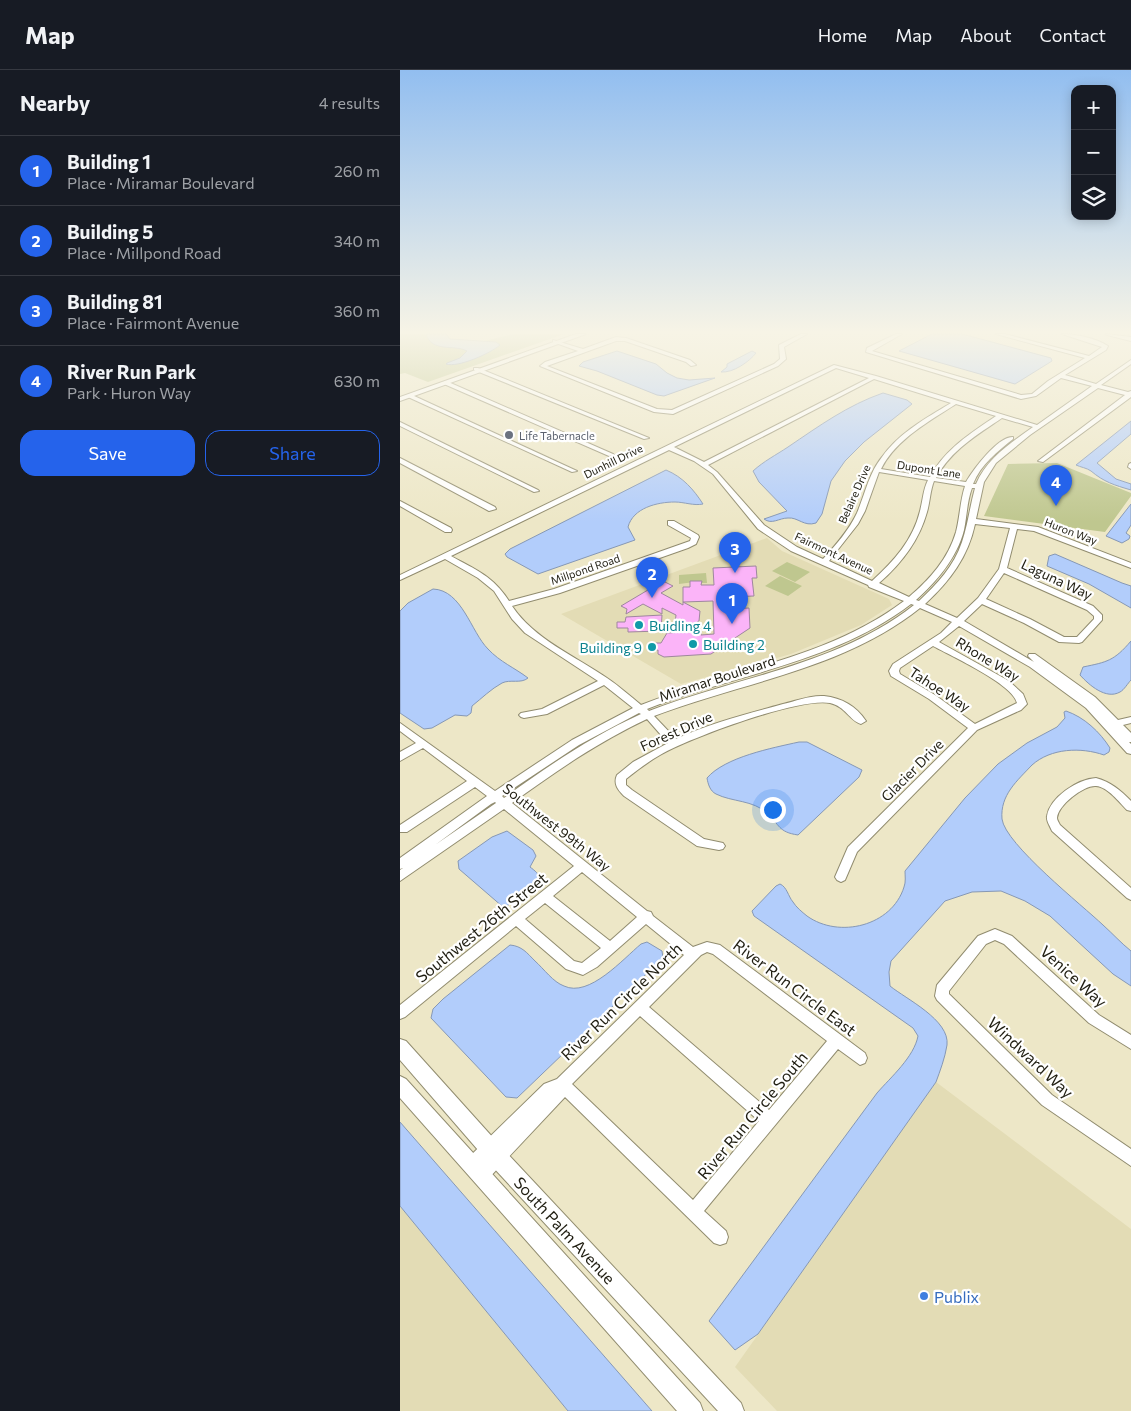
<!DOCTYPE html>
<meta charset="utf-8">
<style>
:root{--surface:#171b24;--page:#20242c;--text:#f1f3f6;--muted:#9ea1a6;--line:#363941;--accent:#2563eb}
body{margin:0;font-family:Commissioner,sans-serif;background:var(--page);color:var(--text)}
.controls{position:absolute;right:15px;top:15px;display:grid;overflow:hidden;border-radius:10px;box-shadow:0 2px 12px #0003}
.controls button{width:45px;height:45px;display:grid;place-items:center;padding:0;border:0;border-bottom:1px solid var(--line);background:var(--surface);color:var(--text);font:25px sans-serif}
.you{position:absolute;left:372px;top:739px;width:18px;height:18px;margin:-12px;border:4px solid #fff;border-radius:50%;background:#1a73e8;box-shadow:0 0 0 8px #1a73e833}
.badge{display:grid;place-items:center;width:32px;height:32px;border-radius:50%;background:var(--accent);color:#fff;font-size:16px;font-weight:700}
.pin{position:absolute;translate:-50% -41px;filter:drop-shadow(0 1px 2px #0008)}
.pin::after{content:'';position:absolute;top:26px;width:18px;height:15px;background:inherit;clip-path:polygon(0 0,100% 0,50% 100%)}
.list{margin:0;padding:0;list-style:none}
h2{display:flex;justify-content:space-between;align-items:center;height:65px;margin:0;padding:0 20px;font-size:21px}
h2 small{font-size:16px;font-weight:400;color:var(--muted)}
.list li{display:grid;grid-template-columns:32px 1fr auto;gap:15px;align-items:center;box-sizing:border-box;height:70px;padding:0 20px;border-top:1px solid var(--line)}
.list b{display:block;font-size:19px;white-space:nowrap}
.list p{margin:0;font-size:16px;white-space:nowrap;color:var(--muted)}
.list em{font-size:16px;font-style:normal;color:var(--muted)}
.actions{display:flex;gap:10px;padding:15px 20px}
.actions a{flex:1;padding:11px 0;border:1px solid var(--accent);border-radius:15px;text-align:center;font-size:18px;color:var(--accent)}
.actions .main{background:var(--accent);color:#fff}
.icon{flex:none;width:28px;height:28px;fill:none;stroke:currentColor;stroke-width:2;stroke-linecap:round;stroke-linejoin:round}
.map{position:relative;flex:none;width:731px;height:1341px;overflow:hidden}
header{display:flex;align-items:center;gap:30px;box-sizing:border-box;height:70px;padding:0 25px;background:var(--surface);border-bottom:1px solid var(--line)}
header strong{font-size:24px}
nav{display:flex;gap:28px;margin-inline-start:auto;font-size:18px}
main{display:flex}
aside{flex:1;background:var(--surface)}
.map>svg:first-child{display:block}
</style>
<header>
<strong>Map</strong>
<nav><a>Home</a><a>Map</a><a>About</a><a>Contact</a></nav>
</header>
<main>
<aside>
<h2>Nearby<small>4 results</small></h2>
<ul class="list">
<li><span class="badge">1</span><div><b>Building 1</b><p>Place · Miramar Boulevard</p></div><em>260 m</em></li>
<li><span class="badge">2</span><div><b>Building 5</b><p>Place · Millpond Road</p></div><em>340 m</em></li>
<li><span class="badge">3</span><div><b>Building 81</b><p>Place · Fairmont Avenue</p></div><em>360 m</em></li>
<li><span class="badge">4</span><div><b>River Run Park</b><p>Park · Huron Way</p></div><em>630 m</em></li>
</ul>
<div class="actions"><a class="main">Save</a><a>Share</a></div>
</aside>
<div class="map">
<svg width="731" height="1341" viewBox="0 0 731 1341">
<rect width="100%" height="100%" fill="#ede7c7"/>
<path fill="#e3dcb5" d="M367,468l15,13 107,48 3,6 -31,20 -70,29 -110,30 -120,-70z
M536,1012l195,147v182h-354l-42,-44z
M0,1136l168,205h-168z"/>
<path fill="#bfc78f" d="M0,264h46l4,5 30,3 33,-8h51l-136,48 -23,-9 -5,1z
M657,393l74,30v3l-26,36 -121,-16 24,-52z
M387,492l23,10 -15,10 -23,-11z
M306,503l1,10h-5v-2l-23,3v-9z
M380,506l22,10 -14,10 -23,-10z"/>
<path fill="#b2cdfb" stroke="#8698b5" d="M26,264h20l4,5 46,3 4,3c-9,8 -42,23 -54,19l1,-1 13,-5 7,-7c-13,-7 -35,2 -41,-17z
M532,264h30l89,24 1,3 -37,23 -116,-33z
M217,281l39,13 11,9 10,5 12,2 26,-2 -51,18 -7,-1 -60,-24 -18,-5 4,-4z
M352,281l4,2c-7,9 -23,20 -35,19l6,-5v-3z
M483,323l24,7 5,4 -48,38 -19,19 -14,20 -9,33 -6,9c-12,4 -18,-6 -28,-5 -9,0 -16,7 -24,1l23,-8 -28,-29 -6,-11c11,-10 23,-16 35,-24 31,-21 60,-42 95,-54z
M731,351v13l-34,29 19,16 15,5v6c-17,-5 -27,-8 -40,-19 -4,-3 -11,-4 -15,-6z
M266,400c17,7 28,20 37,34 -9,2 -19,-2 -28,-2 -18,0 -42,6 -47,25l7,13 -97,34 -31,-17 -2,-3 5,-5z
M731,434v21l-5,8 4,3 -1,3 -7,4 -16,-7z
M655,484l67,29 9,3v22l-42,-24 -42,-18 2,-10z
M33,519c29,1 38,43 55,60 12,13 27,19 40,29 -7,6 -18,1 -26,5 -11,6 -20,15 -30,23l-1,7 -4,3 -12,-1 -23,13 -8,1 -24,-16v-102l8,-8z
M731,571v39c-3,3 -7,10 -11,12 -14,8 -31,-7 -40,-17l3,-8c24,-5 31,-6 48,-26z
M666,641c18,6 34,21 44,37l-1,4 -5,3c-23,-8 -53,-7 -72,10 -15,16 -32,30 -30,54 3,25 81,87 101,106 10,9 18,18 28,26v35l-18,-12 -63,-58 -25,-15 -24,-10 -29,1 -27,9 -54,60 -2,11 1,14c16,13 60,34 57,59 -2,13 -7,26 -11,37l-178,252 -23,16 -26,-29 168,-228c14,-16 37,-36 41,-57l-5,-8 -159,-112 -2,-5 24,-25 4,-2c7,3 8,12 13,18 3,5 9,10 14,14 32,23 85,10 97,-29 2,-5 1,-11 1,-16l60,-73 33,-34 29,-21 30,-16 8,-9 -1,-6z
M399,672h8l55,28 -3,7 -61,58c-20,-3 -18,-10 -31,-22 -14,-13 -35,-11 -51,-19 -6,-3 -8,-10 -9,-16 18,-21 65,-30 92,-36z
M107,761l26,19 3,6 -6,11c4,3 11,8 9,13 -2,9 -28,25 -36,27l-44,-38 -1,-8 34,-24z
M247,872l15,9 1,7 -146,140 -11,-1 -75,-79 2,-9 10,-10 67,-54c12,1 17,8 25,16 9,8 18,21 29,25 25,12 59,-27 77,-42z
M0,1052l252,289h-84l-168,-205z"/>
<path fill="#fbb4f8" stroke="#9e879d" d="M356,496l1,12h-5l2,18 -26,1 1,12 20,-1 1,20 -39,26 -47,3 -6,-3v-4l-9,1v-8h12l6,-10 34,-2v4l13,-1 -1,-33 -30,1 17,9 -1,10 -13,8 -11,-5 1,-9 -14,-7v6l-19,-10 -17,10 1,-5 -6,-3 42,-25 10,5 -12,7 22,12v-18h7v-6h12l-1,4h13l-1,-17z
M262,545l-1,16 -33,1v-4h-11v-6h8l1,-5z"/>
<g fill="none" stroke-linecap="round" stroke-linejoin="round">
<g stroke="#918c6f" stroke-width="2">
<path id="minor" d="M401,264h6l-23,13 2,12 -8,7 -105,48 -19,-2 -114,-46 5,-4 33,-11 -25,-9v-2l30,9 33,-12 10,1 64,22 6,5 -5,1 -5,-4 -61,-21h-9l-69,25 110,43 15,1 102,-46 6,-5 -1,-14z
M496,264h6l-30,17 149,44 11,-1 16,-13 37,-23 -89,-24h9l84,22 13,-9 -40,-13c13,0 34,4 46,12l-2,4 -41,25 31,9 35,-24v4l-30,21 27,7 3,-1v6l-88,65 -5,-1 87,-66 -27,-7 -68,47 -34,28 -12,19 -8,37 62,8 93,36v5l-97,-37 -17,-2 -10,39 86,38 9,9v5l-20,22 -3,1 -20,-1 -35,-19 -42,-19 -18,17 70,41 -6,-6 1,-2h6l60,43 23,23 13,-3v6l-8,2 8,8v9h-2l2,2v10l-4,-1 -41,-45 -56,-41 -71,-41 -20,16 70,39 14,13 4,10 -6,6 -44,20 -120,122 -12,28 -4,2 -4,-2 -2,-3 13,-30 120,-119 -39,-29 -38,-23 -2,-5 4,-7 48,-31 11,-11 -32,-14c-76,61 -177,74 -266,108l22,23c34,-16 71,-25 107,-35 13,-3 27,-9 41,-8 18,2 32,10 42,25l-5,3c-11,-3 -16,-18 -31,-21 -30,-6 -141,35 -170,52 -12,7 -23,15 -34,24v6l6,5 72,49 19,4 2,3 -2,3 -4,1 -22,-4 -73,-50c-6,-6 -11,-12 -7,-21l16,-13 35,-19 -21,-24c-49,23 -92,53 -135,84l135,108 4,1 2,4 40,31 14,-5 13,3 145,108 2,5 -2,5 -5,2 -22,-16 -134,162 22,20 2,6 -2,6 -6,2 -6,-2 -149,-146 -78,83 -5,3 -5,-3 -3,-5 3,-5 -5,2 -5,-3 -3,-5 3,-5 77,-75 13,-5 127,-124 -38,-31 -49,43 -14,8 -17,-6 -50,-43 -111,91 -5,2v-14l174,-139 -70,-57 -104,72v-11l3,-2 -3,1v-11l87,-62 -12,-9 -68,45h-7v-7l67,-44 -44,-33 -23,13v-9l16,-9 -16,-12v-8l95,68 77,-51 61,-32 -29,-23 -57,29 -23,4 -3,-1 -2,-2 2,-2 21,-4 56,-28 -73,-48 -13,-14 -18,-28 -16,-13 -33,-19 -45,21v-5l434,-210 42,11 161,49 55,-39 -31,-8 -25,18 -15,3 -155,-47 1,-4zM436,298l33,10 -165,84 -30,-15zM474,309l77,24c-25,15 -52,30 -69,54 -13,16 -17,37 -25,56 -8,17 -21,32 -34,46l-26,-12 -33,-22 -47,-53 -9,-7zM556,334l40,12c-25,17 -51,33 -66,61l-49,-8c15,-30 49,-48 75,-65zM602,348l31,9c-22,16 -46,31 -57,57h-3c8,-20 24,-32 40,-45v-2c-15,-1 -40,33 -47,45l-30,-4c15,-28 41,-43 66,-60zM269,380l25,11 19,13 45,55 33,22 77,34 1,2 35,14c-77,58 -175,69 -263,104 -11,-9 -22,-19 -34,-27 -32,-22 -73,-39 -95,-72l48,-13 128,-45 8,-4 3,-7 -1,-2 -24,-14h-6v4l23,13 -1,3 -136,48 -45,12c-16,-25 -33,-31 -58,-45zM479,402l49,8c-5,10 -5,20 -8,31 -7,29 -26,50 -48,70l-43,-20 29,-37 7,-13zM534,411l31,5c-5,15 -5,31 -9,46 -8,27 -26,47 -47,65l-30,-14c22,-19 40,-42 48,-71 3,-10 3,-21 7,-31zM572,418h3c-5,18 -7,36 -13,54 -8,24 -25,42 -43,59l-3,-1c21,-19 41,-42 48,-70 3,-14 3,-29 8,-42zM575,454l35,4 -11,41 -21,29 -21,20 -32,-14c25,-23 43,-47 50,-80zM604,503l83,37 7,6v3l-17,18h-13l-34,-18 -44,-20zM511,534l3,1c-76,60 -177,72 -265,106l-2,-2c88,-35 187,-46 264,-105zM533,576c18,10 80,38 84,57l-42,21 -40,-29 -35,-21 -1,-3 1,-3zM239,643l2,1c-49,22 -93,52 -137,84l-2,-2 77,-51zM95,732l1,1 -61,42 56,-41zM182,802l55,45 -27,24 -57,-45zM145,833l56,45 -19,15 -8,-2 -49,-42zM307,882l6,2 114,87 -58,69 -120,-103 52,-52zM240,946l119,105 -66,79 -121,-116z
M74,298h4l171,70 -5,1 -170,-69z
M46,311l167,73 1,1 -5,1 -165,-72v-2z
M8,325h4l165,76 -5,1 -164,-75z
M0,352l138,68 1,1 -5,1 -134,-66z
M0,388l95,49 1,2 -7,2 -89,-48z
M731,393v6l-3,-2 1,-3z
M0,431l51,27 1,2 -1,2h-6l-45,-26z
M696,708c15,4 24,12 35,23v10l-4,-1c-8,-8 -19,-23 -31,-24 -12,-1 -38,19 -39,32 0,2 2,5 3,7l71,63v12l-4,-2 -75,-67c-2,-5 -6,-10 -5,-15 3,-19 31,-37 49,-38z
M595,859l17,7 87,79 32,20v14l-42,-26 -85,-79 -9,-4 -9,4 -37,47v3l103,101 79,54v17l-89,-61 -105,-105 -2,-4 2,-11 41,-49z"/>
</g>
<g stroke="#918c6f" stroke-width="2">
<path id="major" d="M176,264h10l-186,67v-4z
M706,264l25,3v4l-24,-6z
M0,969l6,2 99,110 236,252 3,8h-26l-227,-246 -91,-105z
M0,1006l6,3 294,324 3,8h-26l-277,-313z"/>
</g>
<use href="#minor" fill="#fff" fill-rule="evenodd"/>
<use href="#major" fill="#fff" fill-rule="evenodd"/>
</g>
<linearGradient id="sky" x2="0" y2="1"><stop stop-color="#92bef0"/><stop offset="0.58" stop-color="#f7f4e6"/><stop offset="1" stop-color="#f7f4e6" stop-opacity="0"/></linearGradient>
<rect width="731" height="452" fill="url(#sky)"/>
<circle fill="#6b7280" stroke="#fff" stroke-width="2" cx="109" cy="365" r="5"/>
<g fill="#0f9aa8" stroke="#fff" stroke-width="2">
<circle cx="239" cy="555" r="5"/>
<circle cx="293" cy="574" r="5"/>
<circle cx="252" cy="577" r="5"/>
</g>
<circle fill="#3f7fe0" stroke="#fff" stroke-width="2" cx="524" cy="1226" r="5"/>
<g text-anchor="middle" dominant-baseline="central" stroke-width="4.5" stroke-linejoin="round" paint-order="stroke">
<g font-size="11" fill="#5b616d" stroke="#fff" text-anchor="start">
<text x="119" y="365">Life Tabernacle</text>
</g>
<g font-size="11" fill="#201e12" stroke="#fff">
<text transform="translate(213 391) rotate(-26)">Dunhill Drive</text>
<text transform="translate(529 399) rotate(9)">Dupont Lane</text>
<text transform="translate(454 424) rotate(-66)">Belaire Drive</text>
<text transform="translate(671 461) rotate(21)">Huron Way</text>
<text transform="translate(434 483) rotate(25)">Fairmont Avenue</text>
<text transform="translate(185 499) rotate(-19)">Millpond Road</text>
</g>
<g font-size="14" fill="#201e12" stroke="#fff">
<text transform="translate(657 509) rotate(25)">Laguna Way</text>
<text transform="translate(588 589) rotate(31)">Rhone Way</text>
<text transform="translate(317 608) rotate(-18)">Miramar Boulevard</text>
<text transform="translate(540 619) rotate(33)">Tahoe Way</text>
<text transform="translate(276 661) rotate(-24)">Forest Drive</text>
<text transform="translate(512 700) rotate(-45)">Glacier Drive</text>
<text transform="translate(157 757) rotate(38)">Southwest 99th Way</text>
</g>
<g font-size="14" fill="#0d838f" stroke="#fff" text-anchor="start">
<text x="249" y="555">Buidling 4</text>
<text x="303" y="574">Building 2</text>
<text x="242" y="577" text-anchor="end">Building 9</text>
</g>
<g font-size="16" fill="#201e12" stroke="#fff">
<text transform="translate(81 857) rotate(-39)">Southwest 26th Street</text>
<text transform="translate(674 906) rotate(42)">Venice Way</text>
<text transform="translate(395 917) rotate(37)">River Run Circle East</text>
<text transform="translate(221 931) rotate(-44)">River Run Circle North</text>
<text transform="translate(631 987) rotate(43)">Windward Way</text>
<text transform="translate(352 1045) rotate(-50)">River Run Circle South</text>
<text transform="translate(165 1160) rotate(47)">South Palm Avenue</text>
</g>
<g font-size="16" fill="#366cbe" stroke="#fff" text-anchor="start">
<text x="534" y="1226">Publix</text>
</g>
</g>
</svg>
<div class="controls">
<button>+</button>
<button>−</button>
<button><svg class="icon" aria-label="layers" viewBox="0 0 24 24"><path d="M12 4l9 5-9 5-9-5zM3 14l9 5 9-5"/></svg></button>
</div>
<div class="you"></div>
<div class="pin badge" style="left:332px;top:554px">1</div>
<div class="pin badge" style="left:252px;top:528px">2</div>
<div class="pin badge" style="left:335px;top:503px">3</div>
<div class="pin badge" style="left:656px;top:436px">4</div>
</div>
</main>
